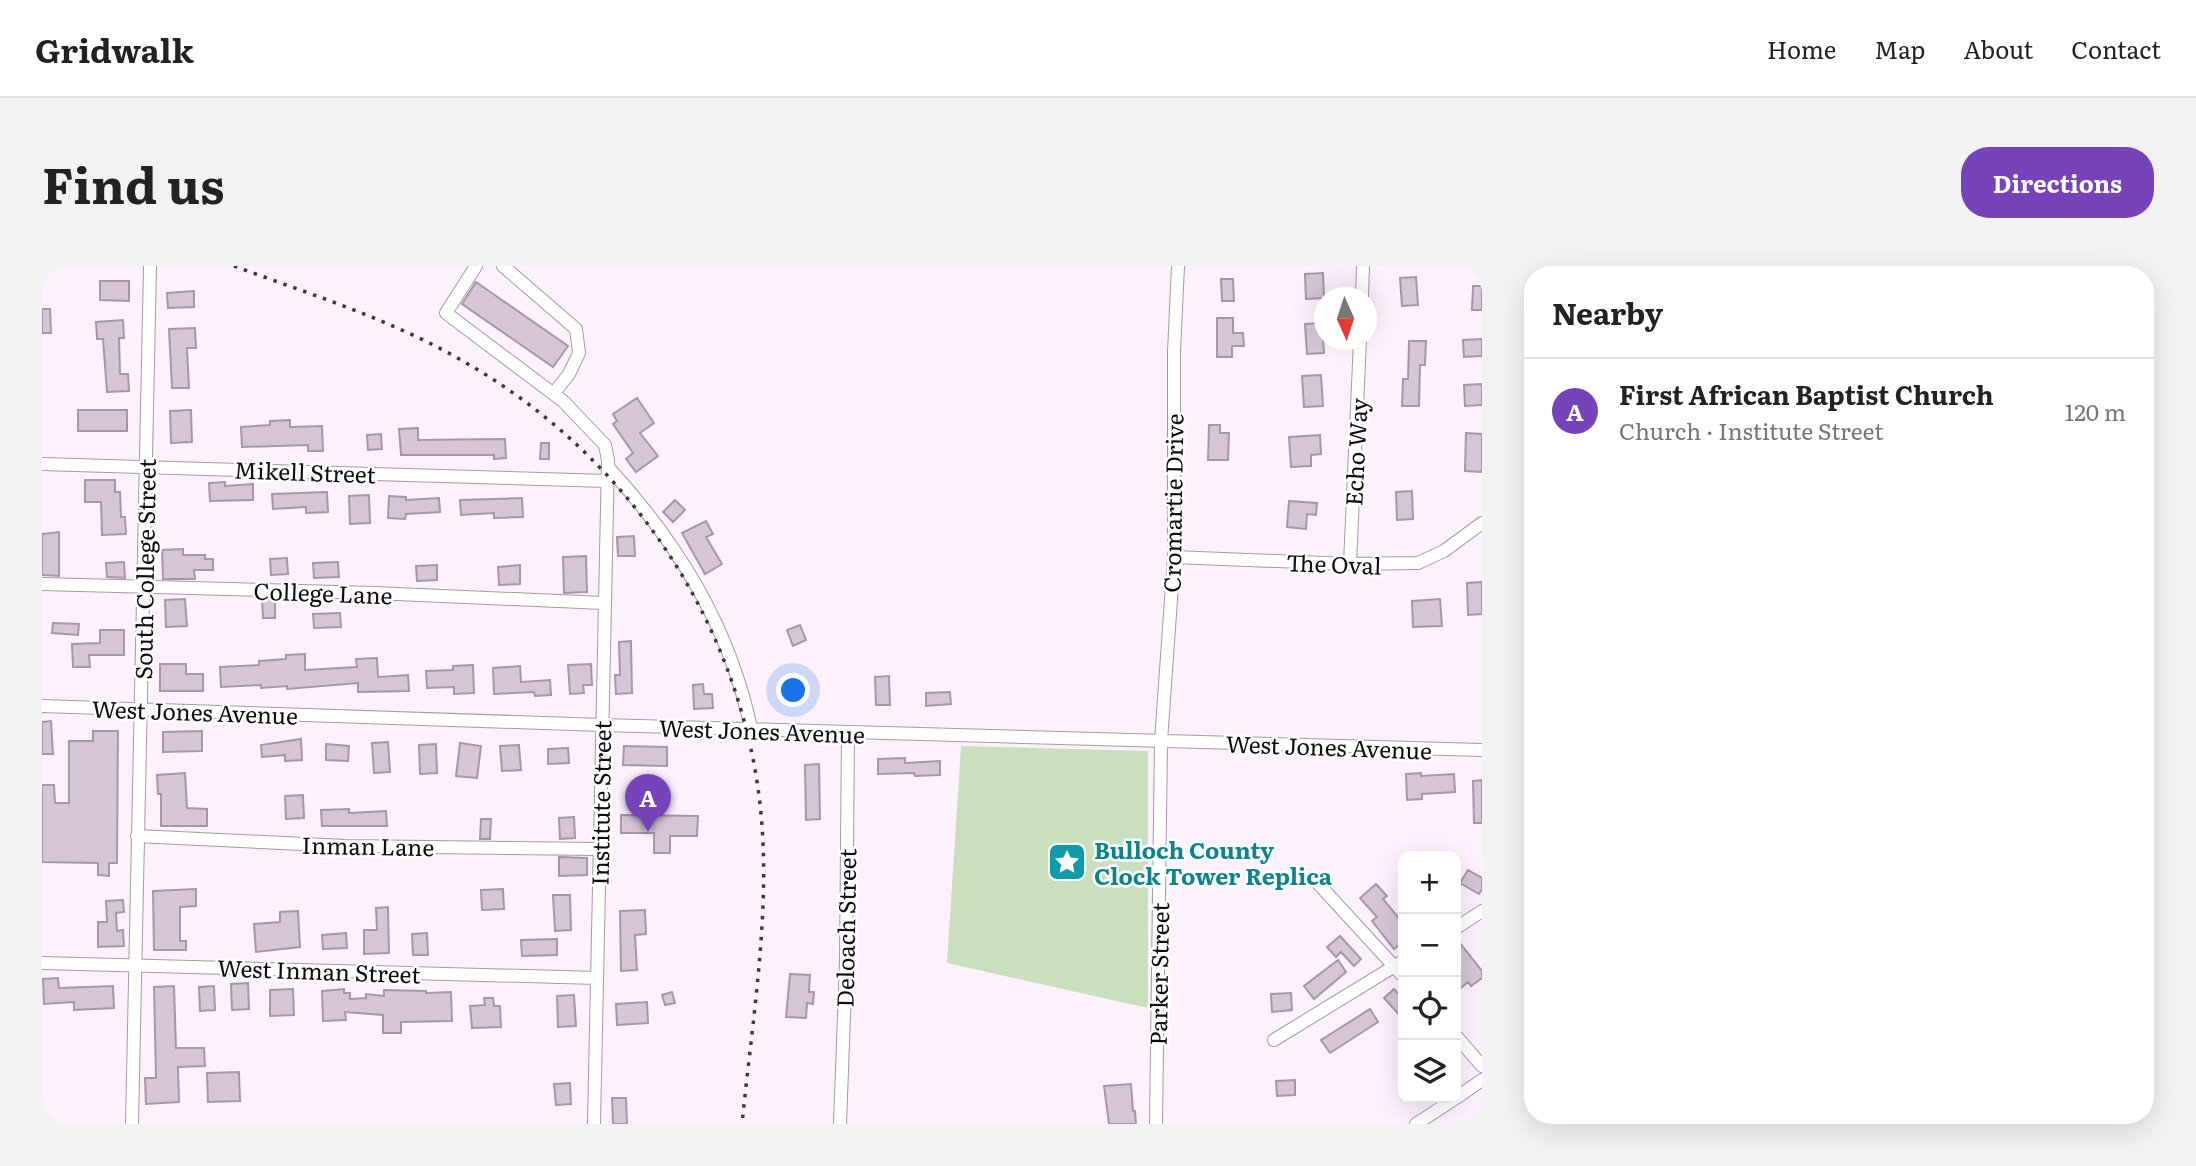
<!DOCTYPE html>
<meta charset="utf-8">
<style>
:root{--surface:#fff;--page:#f2f2f2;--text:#222;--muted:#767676;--line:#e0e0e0;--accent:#7643bb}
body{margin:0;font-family:Literata,serif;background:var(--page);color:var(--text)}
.controls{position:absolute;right:21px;bottom:21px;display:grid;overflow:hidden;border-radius:14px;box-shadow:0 7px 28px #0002}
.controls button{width:63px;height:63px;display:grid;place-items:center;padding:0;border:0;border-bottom:2px solid var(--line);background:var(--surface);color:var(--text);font:35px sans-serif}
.compass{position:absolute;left:1272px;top:21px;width:63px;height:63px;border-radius:50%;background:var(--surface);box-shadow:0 7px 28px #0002;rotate:177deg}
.you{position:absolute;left:752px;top:425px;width:24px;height:24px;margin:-18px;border:5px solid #fff;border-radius:50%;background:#1a73e8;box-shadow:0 0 0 10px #1a73e833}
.badge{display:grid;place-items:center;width:46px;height:46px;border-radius:50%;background:var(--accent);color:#fff;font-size:23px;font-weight:700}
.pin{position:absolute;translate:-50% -58px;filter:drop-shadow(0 2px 4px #0008)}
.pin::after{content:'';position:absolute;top:37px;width:24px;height:21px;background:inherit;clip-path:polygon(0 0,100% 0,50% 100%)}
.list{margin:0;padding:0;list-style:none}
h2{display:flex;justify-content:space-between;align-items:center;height:91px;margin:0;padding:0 28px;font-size:30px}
h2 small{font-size:23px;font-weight:400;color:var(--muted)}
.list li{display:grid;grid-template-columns:46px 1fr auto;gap:21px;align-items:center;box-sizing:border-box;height:105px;padding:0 28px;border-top:2px solid var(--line)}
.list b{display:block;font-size:26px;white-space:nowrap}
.list p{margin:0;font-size:23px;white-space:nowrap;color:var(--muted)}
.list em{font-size:23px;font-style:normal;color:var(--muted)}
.icon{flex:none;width:38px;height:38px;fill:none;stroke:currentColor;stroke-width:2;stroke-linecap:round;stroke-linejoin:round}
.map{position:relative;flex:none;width:1440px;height:858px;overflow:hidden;border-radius:28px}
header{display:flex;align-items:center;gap:42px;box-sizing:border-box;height:98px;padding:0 35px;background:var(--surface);border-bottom:2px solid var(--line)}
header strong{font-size:33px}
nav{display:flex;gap:38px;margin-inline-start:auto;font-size:24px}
.intro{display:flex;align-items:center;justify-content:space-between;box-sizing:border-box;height:168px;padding:0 42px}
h1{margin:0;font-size:49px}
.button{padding:18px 32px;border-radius:28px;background:var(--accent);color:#fff;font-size:24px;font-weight:700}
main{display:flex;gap:42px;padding:0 42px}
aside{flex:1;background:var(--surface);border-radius:28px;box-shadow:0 7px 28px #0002}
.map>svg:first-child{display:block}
</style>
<header>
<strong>Gridwalk</strong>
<nav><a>Home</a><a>Map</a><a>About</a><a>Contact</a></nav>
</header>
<div class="intro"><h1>Find us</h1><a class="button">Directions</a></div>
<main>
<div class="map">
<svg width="1440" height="858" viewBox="0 0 1440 858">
<rect width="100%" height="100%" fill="#fdf1fe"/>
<path fill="#cadfbd" d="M919,480l187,5v257l-201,-45z"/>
<path fill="#d5c5d6" stroke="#a597a6" stroke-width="2" d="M1281,7l1,25 -18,1 -1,-25z
M1374,11l2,28 -16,1 -2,-28z
M1179,13h12l1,22h-12z
M58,15h29v20l-29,-1z
M434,16l92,64 -15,21 -91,-63z
M1431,20h9v24h-10z
M152,25v16l-26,1 -1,-15z
M0,43h8l1,24h-9z
M1175,52h16v15h10l1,13h-12v11h-15z
M81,54l1,18h-5l1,36h8l1,17 -22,1 -4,-53h-6l-1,-17z
M1280,57l2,30 -17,1 -2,-30z
M153,62l1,20h-9l2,40h-17l-3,-59z
M1440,73v17l-18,1 -1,-17z
M1367,75h17l-1,24h-5l-1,41h-17l1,-27h5z
M1279,109l2,31 -19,1 -2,-31z
M1440,118v21l-17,1 -1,-21z
M595,132l17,25 -14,10 18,23 -22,16 -10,-13 7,-6 -20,-29 4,-3 -4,-7z
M36,144h49v21h-49z
M149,144l1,32 -21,1 -1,-32z
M248,154v7l32,-1 1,25h-15v-6l-66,2 -1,-20 29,-2v-4z
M1167,159h11v8h9l-1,27h-20z
M376,162v12l87,-1 1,19 -12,1v-4h-93l-2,-26z
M1424,167l16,1v38l-17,-1z
M339,168l1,15 -14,1 -1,-15z
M1278,169l1,19 -10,1v11l-20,1 -2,-30z
M499,177h8v16h-9z
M43,214h30v12h5l1,25h4l1,17 -24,1 -1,-33h-16z
M183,216v4l28,-2v16l-43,1 -1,-18z
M1370,225l1,28 -16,1 -1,-28z
M285,226l1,20 -22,1v-6l-33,2 -1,-15z
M327,229l1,28 -20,1 -1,-28z
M347,230l17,1v3l33,-2 1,14 -34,2 -1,5 -17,-1z
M480,232l1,19 -29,1v-5l-33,2 -1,-15z
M633,234l10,10 -12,12 -10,-10z
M1247,235l28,2 -1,12 -9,-1 -1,15 -19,-2z
M664,255l7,13 -7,3 16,27 -17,10 -23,-41z
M17,266v44l-17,-1v-41z
M592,270l1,20h-17l-1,-19z
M141,283v6h22v4h8v11h-19l1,9h-32l-1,-29z
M544,290l1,36 -23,1 -1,-36z
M245,292l1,16 -17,1 -1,-16z
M82,296l1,16 -18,-1 -1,-14z
M296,296l1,15 -25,1 -1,-15z
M395,299v15l-20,1 -1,-15z
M478,299v19l-21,1 -1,-18z
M1440,316v32l-14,1 -1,-32z
M143,333l2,27 -21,1 -1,-27z
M220,333h13v19h-12z
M1398,333l2,27 -29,1 -1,-26z
M298,347l1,14 -27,1 -1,-14z
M11,357l26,1 -1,11 -26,-2z
M758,359l6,15 -13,6 -6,-16z
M58,364h24v25h-35l1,12h-17l-1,-23 28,-1z
M589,375l1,52 -16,1 -1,-19h5l-1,-33z
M263,388v16l52,-3 -1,-8 21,-1 1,19 30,-2 1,16 -51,1v-9l-71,6v-3l-26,2v-3l-40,2 -1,-20 39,-2v-4l27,-2v-4z
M118,398h26v10h17v17h-43z
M549,398l1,21h-9l1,8 -14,1 -2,-29z
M431,399l1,28 -20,1v-7l-27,1 -1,-17 27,-1v-4z
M478,400l1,16 29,-2 1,15 -16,1 -1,-4 -40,2 -1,-26z
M847,410l1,29h-14l-1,-28z
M661,418l1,10h8l1,14 -19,1 -1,-24z
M908,426l1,12 -25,2v-13z
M9,455l2,33h-11v-32z
M51,465h25l-1,132h-8v13l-11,-1v-12l-56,-1v-77h12l1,18h14v-62h24z
M160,465v20l-39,1v-20z
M259,473l1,21 -17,1v-6l-23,2 -1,-12z
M346,476l2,30 -16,1 -2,-30z
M418,477l21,3 -4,32 -21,-2z
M284,478l23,2 -1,15 -22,-1z
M394,478l1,29 -17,1 -1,-29z
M477,479l2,25 -19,1 -2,-25z
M582,480l43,1v19l-44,-1z
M526,482l1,15 -21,1v-15z
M863,492v5l35,-2v14l-25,1 -1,-3 -36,1v-15z
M777,498l1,55 -14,1 -1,-55z
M143,507l2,35 20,1v17h-46v-32h-3l-1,-19z
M1379,507v3l33,-2 1,18 -33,2v5l-15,1 -1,-26z
M1440,514v43h-8l-1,-42z
M261,529l1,23 -18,1 -1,-23z
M307,543v4l37,-2 1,15h-65l-1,-16z
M579,549l77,1 -1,20h-27v17h-16v-20h-33z
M532,551l1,21 -15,1 -1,-21z
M439,553h10l-1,20h-10z
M517,591l28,1v17l-28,1z
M1426,604l14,8v11l-3,5 -19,-11z
M1334,618l11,12 -4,3 20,24v19l-9,7 -22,-28 5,-4 -17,-19z
M154,623v17l-16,1v34h6v9h-32l-1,-59z
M461,623l1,20 -22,1 -1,-20z
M511,629h17l1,35 -16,1z
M81,634l1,12 -8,1 1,18 6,-1 1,16 -26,1v-25h9l-1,-21z
M346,641l1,46 -25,1v-24h13l-1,-22z
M603,644l1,24 -11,1 2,35 -16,1 -1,-60z
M256,645l2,36 -44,5 -2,-28 26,-2v-10z
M304,667l1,15 -24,1 -1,-14z
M385,667l1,22h-15l-1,-21z
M1298,670l21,23 -7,7 -13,-14 -5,5 -9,-10z
M1414,672l26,33v7l-11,8 -3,-4 -12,10z
M515,673v16l-35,1 -1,-16z
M1296,694l8,12 -32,27 -10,-13z
M748,708l20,1 -1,17h5l-1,12 -6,-1 -1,15 -20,-1z
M16,712l1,10 54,-2 1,22 -40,2v-8l-30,2 -1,-25z
M206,717l1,26 -17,1 -1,-26z
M132,720l2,62h28l1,18 -27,1 1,35 -33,2 -1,-26h11l-2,-91z
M172,720l1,24 -15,1 -1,-24z
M251,723l1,26 -24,1v-26z
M302,723v4h6v6l16,-1v-4l18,2v-6l42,1v2l25,-1 1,29 -51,1v11h-18v-18l-38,-3 1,8 -23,1 -1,-30z
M1352,723l9,10v20l-19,-21z
M630,726l3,11 -10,2 -3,-10z
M1249,727l1,17 -20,2 -1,-18z
M532,729l2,31 -18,1 -1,-31z
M442,732h9l1,8h6l1,21 -29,1 -2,-22 15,-1z
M605,736l1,21 -31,2 -1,-21z
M1328,743l8,13 -48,31 -9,-13z
M197,806l1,29 -32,1 -1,-29z
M1253,814v15l-18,1 -1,-15z
M528,817l1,21 -15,1 -2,-21z
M1089,818l2,27h2l1,13h-27l-5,-38z
M570,832h14l1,26h-14z"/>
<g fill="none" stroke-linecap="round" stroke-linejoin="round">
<g stroke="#a698a7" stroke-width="14">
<path id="minor" d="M434,0l-30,47 117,88 42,44 3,15 -14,664
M461,0l73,63 3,24 -10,21 -15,19
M1320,32l1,-32
M0,198l565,17
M566,201c70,76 121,159 143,261
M1132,291l176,7 68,-1 26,-12 38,-28
M1308,298l10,-224
M0,318l332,9 229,10
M0,440l560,19 880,25
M95,570l208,10 254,3
M1271,612l90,98
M1414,662l26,-17
M0,697l555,15
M1414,770l26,30
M1232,774l129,-79
M1414,832l26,-18
M90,858l18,-858
M798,858l6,-162 2,-229
M1114,858l5,-383 13,-184v-205l4,-86
M1374,858l40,-26"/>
</g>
<use href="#minor" stroke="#fff" stroke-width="12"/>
<path stroke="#3c363d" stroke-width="3.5" stroke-dasharray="3.5 7" stroke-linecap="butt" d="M192,0c81,30 165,56 239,101 168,99 282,280 290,476 4,91 -12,190 -21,281"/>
</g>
<defs>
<g id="sight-square" transform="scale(2.0125)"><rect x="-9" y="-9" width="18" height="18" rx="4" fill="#0f9aa8" stroke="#fff"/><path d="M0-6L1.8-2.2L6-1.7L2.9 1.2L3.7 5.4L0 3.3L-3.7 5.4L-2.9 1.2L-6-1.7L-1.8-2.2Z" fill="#fff"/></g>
</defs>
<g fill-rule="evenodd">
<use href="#sight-square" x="1025" y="596"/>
</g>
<g text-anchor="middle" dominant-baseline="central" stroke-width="5" stroke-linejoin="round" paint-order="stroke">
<g font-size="23" fill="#110c12" stroke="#fff">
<text transform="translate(1313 186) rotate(-87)">Echo Way</text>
<text transform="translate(263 205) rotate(2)">Mikell Street</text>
<text transform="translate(1130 237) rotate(-89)">Cromartie Drive</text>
<text transform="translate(1292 297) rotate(2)">The Oval</text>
<text transform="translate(102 303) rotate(-89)">South College Street</text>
<text transform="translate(281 326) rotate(2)">College Lane</text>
<text transform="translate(153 445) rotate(2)">West Jones Avenue</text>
<text transform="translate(720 464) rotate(2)">West Jones Avenue</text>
<text transform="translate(1287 480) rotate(2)">West Jones Avenue</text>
<text transform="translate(558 537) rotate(-89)">Institute Street</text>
<text transform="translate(326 579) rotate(1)">Inman Lane</text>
<text transform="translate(803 662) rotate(-89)">Deloach Street</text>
<text transform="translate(277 704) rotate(2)">West Inman Street</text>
<text transform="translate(1116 708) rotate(-89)">Parker Street</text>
</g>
<g font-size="23" font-weight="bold" fill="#0d838f" stroke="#fff" text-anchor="start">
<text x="1052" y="583">Bulloch County<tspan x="1052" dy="26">Clock Tower Replica</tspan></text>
</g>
</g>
</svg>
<div class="controls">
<button>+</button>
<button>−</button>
<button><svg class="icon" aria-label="locate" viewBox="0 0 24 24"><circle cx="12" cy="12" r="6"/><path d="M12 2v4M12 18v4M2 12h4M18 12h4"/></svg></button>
<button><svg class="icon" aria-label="layers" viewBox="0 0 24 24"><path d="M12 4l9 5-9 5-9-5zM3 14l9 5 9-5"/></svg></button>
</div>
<svg class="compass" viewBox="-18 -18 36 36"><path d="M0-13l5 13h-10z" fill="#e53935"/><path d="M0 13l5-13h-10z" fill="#767676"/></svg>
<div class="you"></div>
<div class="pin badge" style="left:606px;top:566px">A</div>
</div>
<aside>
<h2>Nearby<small></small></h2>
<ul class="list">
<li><span class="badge">A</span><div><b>First African Baptist Church</b><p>Church · Institute Street</p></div><em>120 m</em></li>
</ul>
</aside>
</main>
